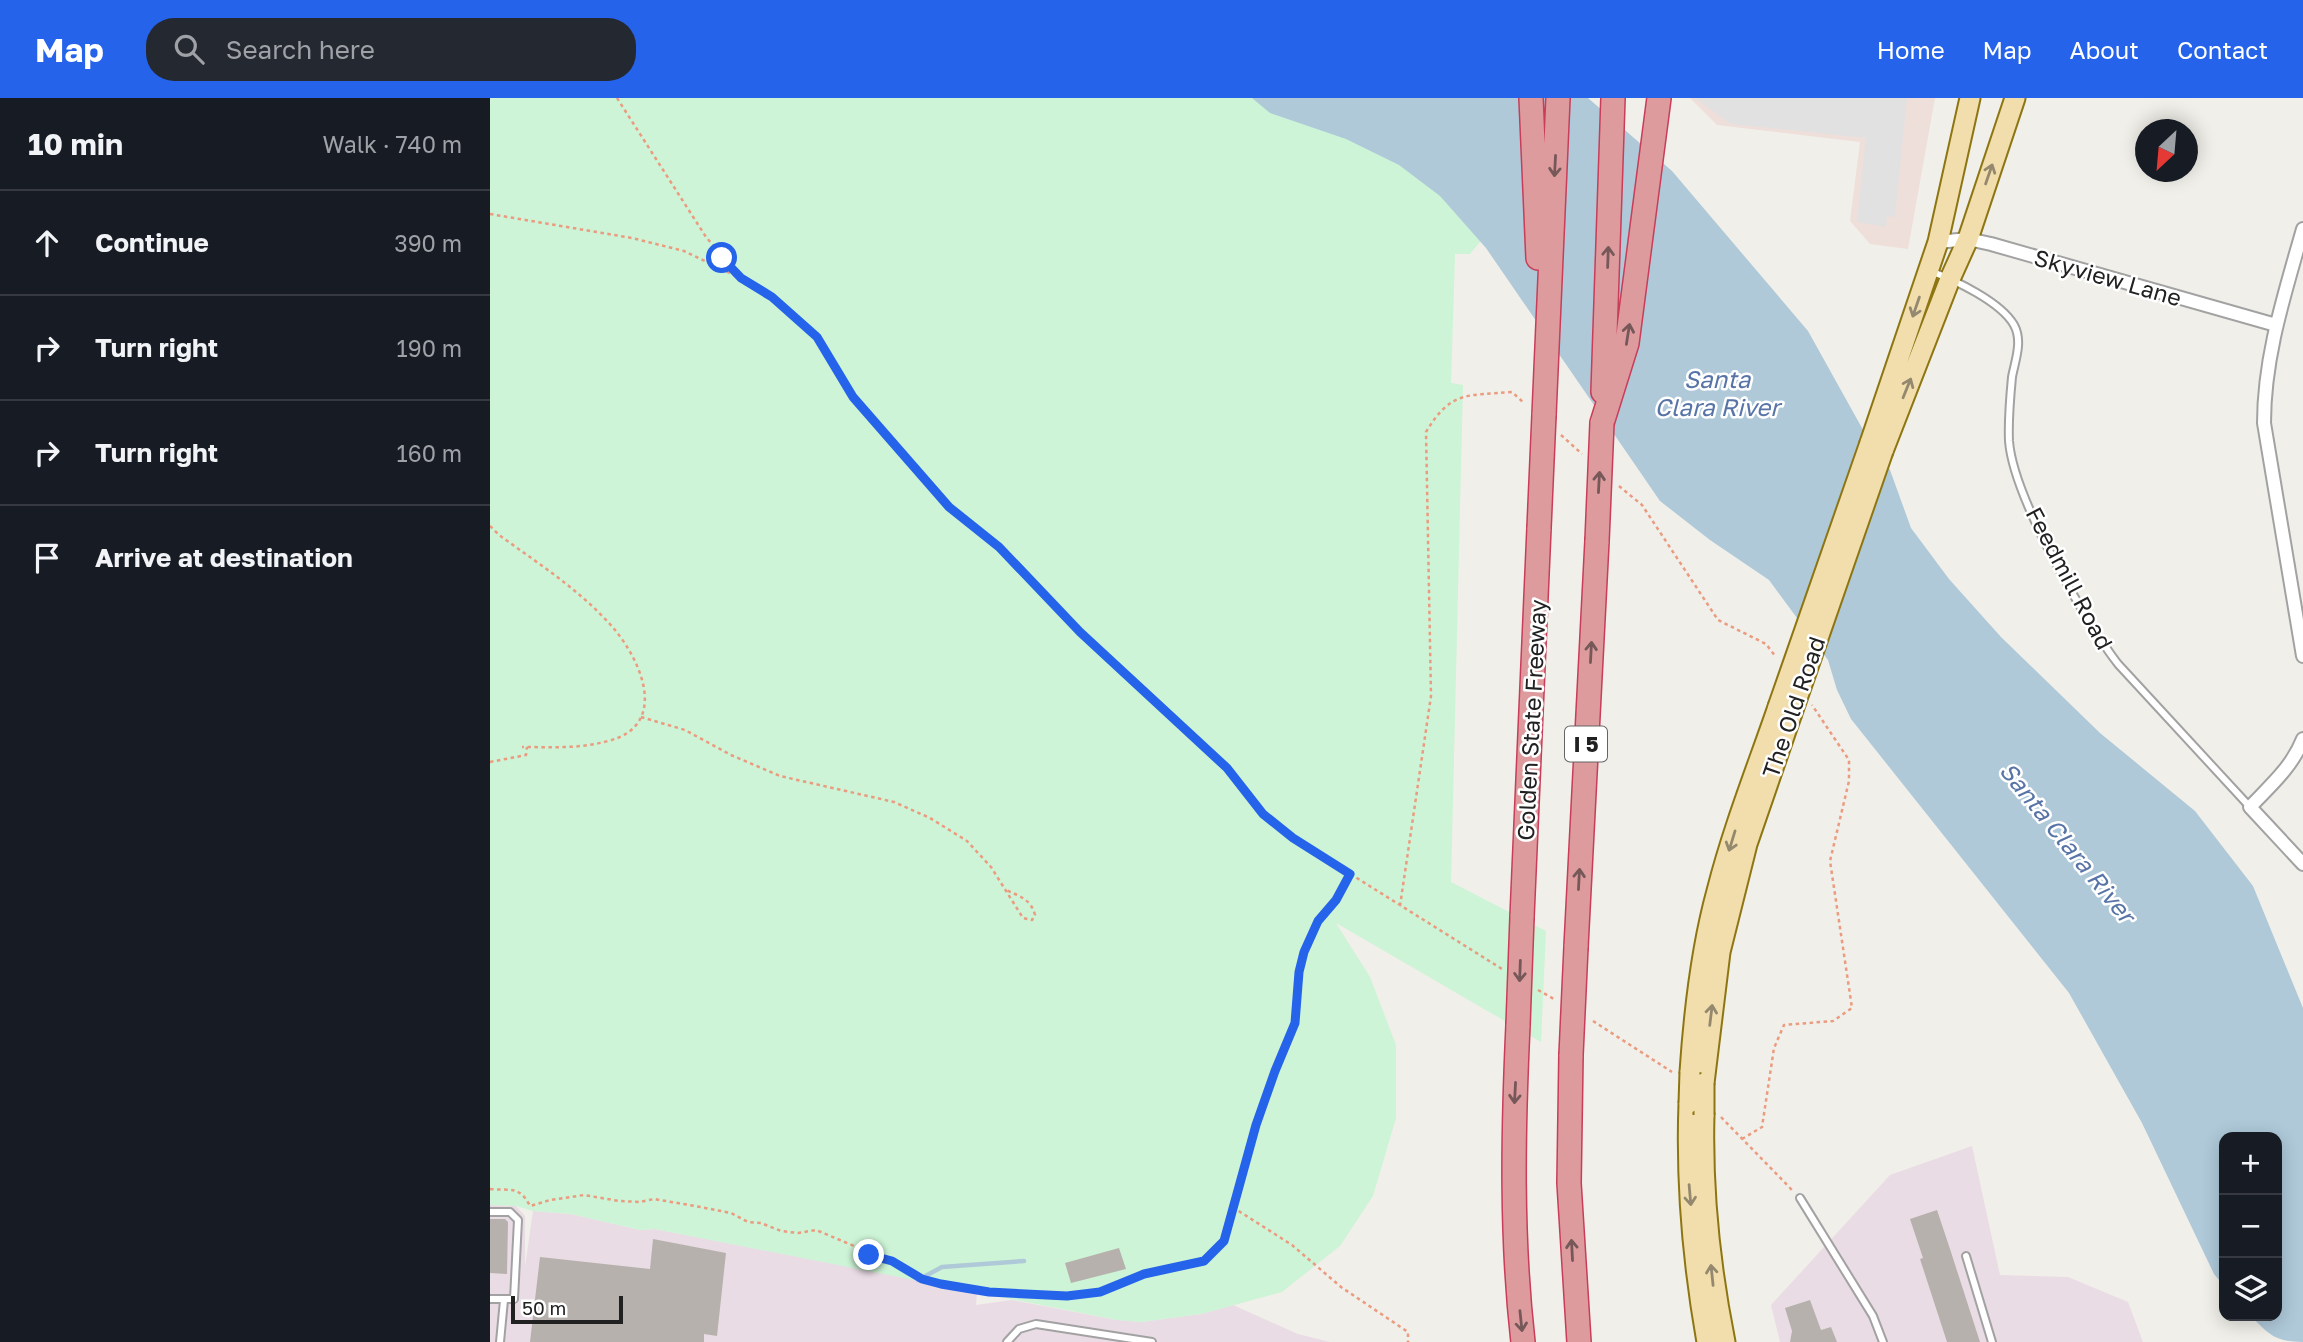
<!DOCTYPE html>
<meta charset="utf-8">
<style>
:root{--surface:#171b24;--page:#242831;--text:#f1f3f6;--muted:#9ea1a6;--line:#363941;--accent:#2563eb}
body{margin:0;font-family:"Golos Text",sans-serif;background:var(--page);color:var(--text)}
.controls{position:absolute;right:21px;bottom:21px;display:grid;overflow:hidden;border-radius:14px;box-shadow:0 4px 18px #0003}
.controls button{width:63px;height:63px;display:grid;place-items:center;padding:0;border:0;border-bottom:2px solid var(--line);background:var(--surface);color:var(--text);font:35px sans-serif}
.compass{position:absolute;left:1645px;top:21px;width:63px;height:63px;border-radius:50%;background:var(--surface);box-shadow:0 4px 18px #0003;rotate:206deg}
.scale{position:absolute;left:21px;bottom:18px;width:112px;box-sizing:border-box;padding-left:7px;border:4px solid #212121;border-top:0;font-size:19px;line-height:24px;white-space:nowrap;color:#212121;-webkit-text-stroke:5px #fff;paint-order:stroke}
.stop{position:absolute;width:21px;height:21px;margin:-16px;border:5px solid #2563eb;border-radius:50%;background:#fff}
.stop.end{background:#2563eb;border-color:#fff;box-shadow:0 2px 7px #0008}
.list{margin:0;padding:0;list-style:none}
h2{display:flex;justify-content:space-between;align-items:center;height:91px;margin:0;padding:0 28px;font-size:30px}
h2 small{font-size:23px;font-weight:400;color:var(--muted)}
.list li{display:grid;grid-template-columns:46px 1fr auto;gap:21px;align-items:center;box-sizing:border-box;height:105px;padding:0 28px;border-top:2px solid var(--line)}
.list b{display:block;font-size:26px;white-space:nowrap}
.list em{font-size:23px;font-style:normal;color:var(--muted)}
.icon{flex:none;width:38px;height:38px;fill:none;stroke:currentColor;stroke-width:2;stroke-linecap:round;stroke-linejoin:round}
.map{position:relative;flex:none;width:1813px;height:1244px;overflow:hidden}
header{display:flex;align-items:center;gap:42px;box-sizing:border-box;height:98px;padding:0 35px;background:var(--accent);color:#fff}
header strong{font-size:33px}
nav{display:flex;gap:38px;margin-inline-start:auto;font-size:24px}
.search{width:490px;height:63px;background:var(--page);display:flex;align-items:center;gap:18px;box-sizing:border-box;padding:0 24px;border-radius:28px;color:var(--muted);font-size:26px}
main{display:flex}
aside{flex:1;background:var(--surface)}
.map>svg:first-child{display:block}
</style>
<header>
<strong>Map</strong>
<div class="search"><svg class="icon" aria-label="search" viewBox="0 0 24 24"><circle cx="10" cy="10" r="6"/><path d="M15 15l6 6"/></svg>Search here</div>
<nav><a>Home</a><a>Map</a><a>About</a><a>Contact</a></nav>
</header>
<main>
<aside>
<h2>10 min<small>Walk · 740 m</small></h2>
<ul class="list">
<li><svg class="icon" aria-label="ahead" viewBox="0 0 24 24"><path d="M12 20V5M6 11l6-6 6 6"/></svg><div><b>Continue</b></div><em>390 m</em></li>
<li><svg class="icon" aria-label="right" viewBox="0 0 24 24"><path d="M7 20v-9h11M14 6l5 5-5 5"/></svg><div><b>Turn right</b></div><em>190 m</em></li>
<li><svg class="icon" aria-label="right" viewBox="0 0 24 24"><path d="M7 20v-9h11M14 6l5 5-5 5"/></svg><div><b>Turn right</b></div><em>160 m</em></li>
<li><svg class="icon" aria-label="arrive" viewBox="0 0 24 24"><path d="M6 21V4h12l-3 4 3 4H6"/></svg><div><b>Arrive at destination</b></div></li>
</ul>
</aside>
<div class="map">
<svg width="1813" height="1244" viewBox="0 0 1813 1244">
<rect width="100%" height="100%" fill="#f1efe9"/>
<path fill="#efdfdb" d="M1200,0h245l-27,151 -38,-5 -20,-23 10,-79 -143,-17z"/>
<path fill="#e9dce5" d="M1482,1048l28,129 68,2 60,25 15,40h-363l-9,-37 119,-130z
M0,1107l26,1 9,10v51l8,-56 38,3 69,16 15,-1 263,51 59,13 -1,12 36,-5 105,20 24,2 60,-8 32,-9 65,29 32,8h-840z"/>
<path fill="#cdf4d6" d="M0,0h1006l-3,128 -23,28h-15l-4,129 12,2 -12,497 95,49 -5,111 -205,-119 34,54 26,68v73l-23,78 -33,50 -58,46 -81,22 -60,8 -24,-2 -462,-91 -15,1 -69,-16 -38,-3 -17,-5 -26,-1z"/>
<path fill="#e1e1e1" d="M1205,0h212l-12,119 -8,-1 -1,11 -29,-5 9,-84 -135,-14z"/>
<path fill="#afc9d9" d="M762,0h336l84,73 136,160 54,97 28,42 21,58 38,51 52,58 99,96 95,78 58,75 50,122v334c-27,0 -34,-7 -52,-26h26v-179h-53v149l-10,-12 -72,-151 -73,-130 -218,-274 -14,-29 -9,-30 -59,-80 -59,-40 -50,-39 -174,-253 -46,-52 -41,-31 -53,-26 -76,-26z"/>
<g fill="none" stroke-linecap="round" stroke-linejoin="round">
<path stroke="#afc9d9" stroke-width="4.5" d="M428,1182l24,-13 82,-6"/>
</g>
<path fill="#b6b1ac" d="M1447,1112l13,39 30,93h-33l-27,-83 3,-1 -13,-39z
M0,1121h15l3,3 -1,52 -17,-1z
M163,1141l73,14 -9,83 -13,-2v8h-174l10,-85 110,12z
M629,1150l7,21 -55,14 -6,-20z
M1320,1202l11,30 10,-3 6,15h-47l2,-11 -7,-23z"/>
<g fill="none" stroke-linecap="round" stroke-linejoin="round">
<g stroke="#a2a2a2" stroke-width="10">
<path id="lane" d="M1440,173c25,9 71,31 84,54 9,16 1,36 -2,52 -2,21 -4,43 -3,64 4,55 75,179 109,223l132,143
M1310,1100l73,118 10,26
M0,1114h20l8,8 -4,79h-24
M1476,1158l26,86
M10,1244l4,-42
M517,1244l12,-13 17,-5 116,18"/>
</g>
<g stroke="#a2a2a2" stroke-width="16">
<path id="street" d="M1813,131c-18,64 -39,127 -39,194l39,233
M1448,144l30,-3 23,5 285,81
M1813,641c-11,28 -32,46 -53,68l53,57"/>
</g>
<g stroke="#8d7612" stroke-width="23">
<path id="primary" d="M1380,345l68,-201 32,-144
M1393,353l67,-172 18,-40 47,-141
M1200,974c4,-60 11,-123 27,-181 16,-63 40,-123 61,-184
M1214,985l16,-131 27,-108 44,-128
M1199,1005c-3,80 4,160 18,239
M1214,1017c-2,76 6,152 21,227"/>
</g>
<g stroke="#c83d59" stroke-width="26">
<path id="highway" d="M1041,0l7,160
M1113,294l10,-294
M1054,317l14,-317
M1112,325l25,-80 32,-245
M1032,819l17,-389
M1086,849l21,-406
M1028,927c-5,107 -7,211 5,317
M1081,957l-2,128 10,159"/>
</g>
<path stroke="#ea9b80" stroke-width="2.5" stroke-dasharray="3.5 3.5" stroke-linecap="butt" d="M127,0l89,139 35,41 31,19 45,40 36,60 96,110 50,40 36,40 45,45 147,136 36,46 30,24 209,131
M0,116l142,24 52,13 54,26
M1071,337l21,19
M1129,388l23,19 76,115 48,24 10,13
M0,428l9,9c40,29 84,57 116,95 28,34 53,96 -7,111 -28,8 -57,6 -86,6
M151,619l44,13 46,25 49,21 114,26 36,16 37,23 24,26 32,51 9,2 3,-5c-4,-16 -16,-19 -29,-25
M0,664l36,-7 1,-8
M860,776l-14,25 -18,22 -14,31 -5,20 -4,51 -20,48 -42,132 1,5 58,37 49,42 67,45v10
M910,808l31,-210 -5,-264c25,-42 41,-36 86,-40l12,11
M1048,892l16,9
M1103,923l79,51
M1231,1019l71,73
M1252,1041l20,-12 12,-79 10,-23 49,-4 19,-13 -22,-147 19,-80v-21l-37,-55
M0,1091c21,2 29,-4 40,17l20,-6 34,-5 35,6 21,1 14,-3 41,7 36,7 17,9 13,1 20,8 17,2 18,-3 43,18 14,9 19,4 30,18 19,5 48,8 78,4 33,-4 44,-18 60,-14 20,-19 10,-33"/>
<use href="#lane" stroke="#fff" stroke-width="6"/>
<use href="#street" stroke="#fff" stroke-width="12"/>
<use href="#primary" stroke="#f2dead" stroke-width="19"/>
<use href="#highway" stroke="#de9b9e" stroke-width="23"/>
<g stroke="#8d7612" stroke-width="23" stroke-linecap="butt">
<path id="primary-bridge" d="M1288,609l92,-264
M1301,618l92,-265
M1199,1005l1,-31
M1214,1017v-32"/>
</g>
<g stroke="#c83d59" stroke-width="26" stroke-linecap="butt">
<path id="highway-bridge" d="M1049,430l5,-113
M1107,443l5,-118
M1028,927l4,-108
M1081,957l5,-108"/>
</g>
<use href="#primary-bridge" stroke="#f2dead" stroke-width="19"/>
<use href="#highway-bridge" stroke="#de9b9e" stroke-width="23"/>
</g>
<defs><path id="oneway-shaft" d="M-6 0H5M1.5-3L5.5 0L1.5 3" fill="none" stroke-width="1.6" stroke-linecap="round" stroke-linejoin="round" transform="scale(1.75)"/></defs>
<g stroke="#765859">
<use href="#oneway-shaft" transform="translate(1065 68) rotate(93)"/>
<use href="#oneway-shaft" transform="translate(1118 159) rotate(-88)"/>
<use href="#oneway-shaft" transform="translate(1138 236) rotate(-81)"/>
<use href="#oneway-shaft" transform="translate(1109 384) rotate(-87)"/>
<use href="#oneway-shaft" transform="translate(1101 554) rotate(-87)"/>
<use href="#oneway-shaft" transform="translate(1089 781) rotate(-87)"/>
<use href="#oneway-shaft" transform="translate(1030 873) rotate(92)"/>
<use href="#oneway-shaft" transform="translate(1025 995) rotate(93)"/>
<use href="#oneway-shaft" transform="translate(1082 1152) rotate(-93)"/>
<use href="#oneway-shaft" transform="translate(1031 1223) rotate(84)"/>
</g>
<g stroke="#94896e">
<use href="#oneway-shaft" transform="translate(1499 76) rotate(-71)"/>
<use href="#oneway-shaft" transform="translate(1426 209) rotate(109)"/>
<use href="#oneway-shaft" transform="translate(1417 290) rotate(-68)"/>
<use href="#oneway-shaft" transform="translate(1242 743) rotate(107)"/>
<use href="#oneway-shaft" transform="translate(1221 917) rotate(-83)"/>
<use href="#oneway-shaft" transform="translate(1200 1097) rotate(85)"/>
<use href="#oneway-shaft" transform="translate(1222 1177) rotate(-96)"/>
</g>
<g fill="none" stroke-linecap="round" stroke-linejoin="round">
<path stroke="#2563eb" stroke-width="9" d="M232,160l19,20 31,19 45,40 36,60 96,110 50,40 81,85 147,136 36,46 30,24 57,36 -14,26 -18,21 -14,31 -5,20 -4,51 -20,48 -19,54 -32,116 -20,20 -60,13 -44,18 -33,4 -78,-4 -48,-8 -19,-5 -30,-18 -23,-6"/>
</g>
<g text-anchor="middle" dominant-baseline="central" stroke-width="5" stroke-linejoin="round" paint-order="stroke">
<rect fill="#fff" stroke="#646464" stroke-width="2" x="1075" y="628.5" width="42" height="35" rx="5"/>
<g font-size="21" font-weight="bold" fill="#212121">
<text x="1096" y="646">I 5</text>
</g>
<g font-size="23" fill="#212121" stroke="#fff">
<text transform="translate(1618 179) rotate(16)">Skyview Lane</text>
<text transform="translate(1580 480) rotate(62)">Feedmill Road</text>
<text transform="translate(1303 609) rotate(-71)">The Old Road</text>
<text transform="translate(1041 622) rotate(-87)">Golden State Freeway</text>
</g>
<g font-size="24" font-style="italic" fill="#5874a7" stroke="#fff">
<text x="1227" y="280">Santa<tspan x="1227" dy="28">Clara River</tspan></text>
<text transform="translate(1578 744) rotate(51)">Santa Clara River</text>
</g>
</g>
</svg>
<div class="controls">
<button>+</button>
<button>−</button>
<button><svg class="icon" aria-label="layers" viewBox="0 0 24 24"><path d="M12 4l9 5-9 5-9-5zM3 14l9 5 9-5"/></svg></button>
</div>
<svg class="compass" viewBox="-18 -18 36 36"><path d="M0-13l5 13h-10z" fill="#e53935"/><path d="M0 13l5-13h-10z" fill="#9ea1a6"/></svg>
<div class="scale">50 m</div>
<div class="stop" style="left:232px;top:160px"></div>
<div class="stop end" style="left:379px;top:1157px"></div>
</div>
</main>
